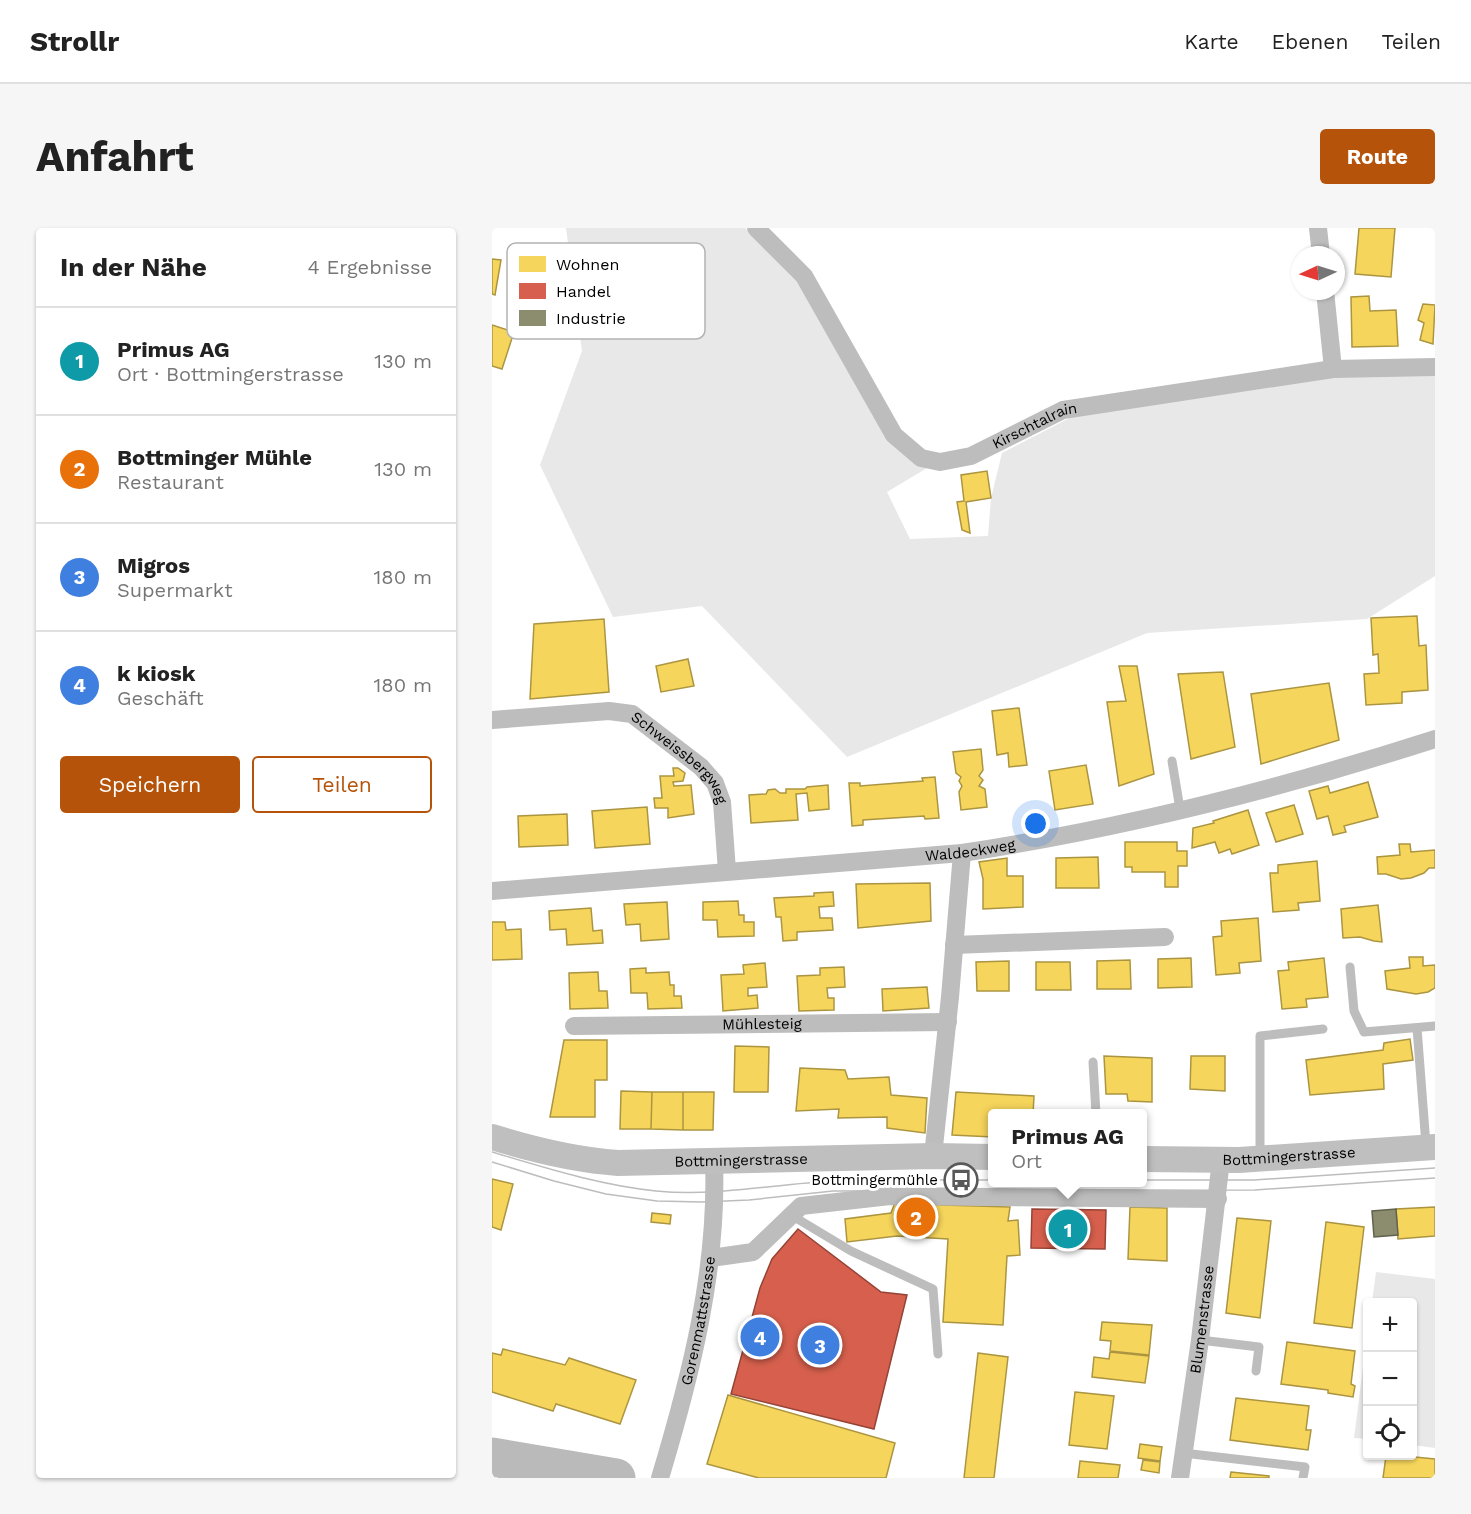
<!DOCTYPE html>
<html lang="de">
<meta charset="utf-8">
<style>
:root{--surface:#fff;--page:#f6f6f6;--text:#222;--muted:#767676;--line:#e0e0e0;--accent:#b45309}
body{margin:0;font-family:"Work Sans",sans-serif;background:var(--page);color:var(--text)}
.controls{position:absolute;right:18px;bottom:18px;display:grid;overflow:hidden;border-radius:6px;box-shadow:0 2px 4px #0004}
.controls button{width:54px;height:54px;display:grid;place-items:center;padding:0;border:0;border-bottom:2px solid var(--line);background:var(--surface);color:var(--text);font:30px sans-serif}
.compass{position:absolute;left:799px;top:18px;width:54px;height:54px;border-radius:50%;background:var(--surface);box-shadow:0 2px 4px #0004;rotate:266deg}
.you{position:absolute;left:544px;top:596px;width:21px;height:21px;margin:-15px;border:4px solid #fff;border-radius:50%;background:#1a73e8;box-shadow:0 0 0 9px #1a73e833}
.badge{display:grid;place-items:center;width:39px;height:39px;border-radius:50%;background:var(--accent);color:#fff;font-size:20px;font-weight:700}
.pin{position:absolute;translate:-50% -50%;border:3px solid #fff;box-shadow:0 2px 6px #0006}
.popup{position:absolute;left:496px;top:881px;width:159px;height:78px;box-sizing:border-box;display:grid;place-content:center;border-radius:6px;background:var(--surface);filter:drop-shadow(0 2px 4px #0005);font-size:20px;white-space:nowrap;color:var(--muted)}
.popup b{font-size:22px;color:var(--text)}
.popup::after{content:'';position:absolute;left:50%;top:100%;margin-left:-12px;border:12px solid transparent;border-top-color:var(--surface)}
.list{margin:0;padding:0;list-style:none}
h2{display:flex;justify-content:space-between;align-items:center;height:78px;margin:0;padding:0 24px;font-size:26px}
h2 small{font-size:20px;font-weight:400;color:var(--muted)}
.list li{display:grid;grid-template-columns:39px 1fr auto;gap:18px;align-items:center;box-sizing:border-box;height:108px;padding:0 24px;border-top:2px solid var(--line)}
.list b{display:block;font-size:22px;white-space:nowrap}
.list p{margin:0;font-size:20px;white-space:nowrap;color:var(--muted)}
.list em{font-size:20px;font-style:normal;color:var(--muted)}
.actions{display:flex;gap:12px;padding:18px 24px}
.actions a{flex:1;padding:14px 0;border:2px solid var(--accent);border-radius:6px;text-align:center;font-size:21px;color:var(--accent)}
.actions .main{background:var(--accent);color:#fff}
.icon{flex:none;width:33px;height:33px;fill:none;stroke:currentColor;stroke-width:2;stroke-linecap:round;stroke-linejoin:round}
.map{position:relative;flex:none;width:943px;height:1250px;overflow:hidden;border-radius:6px}
header{display:flex;align-items:center;gap:36px;box-sizing:border-box;height:84px;padding:0 30px;background:var(--surface);border-bottom:2px solid var(--line)}
header strong{font-size:28px}
nav{display:flex;gap:33px;margin-inline-start:auto;font-size:21px}
.intro{display:flex;align-items:center;justify-content:space-between;box-sizing:border-box;height:144px;padding:0 36px}
h1{margin:0;font-size:42px}
.button{padding:15px 27px;border-radius:6px;background:var(--accent);color:#fff;font-size:21px;font-weight:700}
main{display:flex;gap:36px;padding:0 36px}
aside{flex:1;background:var(--surface);border-radius:6px;box-shadow:0 2px 4px #0004}
.map>svg:first-child{display:block}
</style>
<header>
<strong>Strollr</strong>
<nav><a>Karte</a><a>Ebenen</a><a>Teilen</a></nav>
</header>
<div class="intro"><h1>Anfahrt</h1><a class="button">Route</a></div>
<main>
<aside>
<h2>In der Nähe<small>4 Ergebnisse</small></h2>
<ul class="list">
<li><span class="badge" style="background:#0f9aa8">1</span><div><b>Primus AG</b><p>Ort · Bottmingerstrasse</p></div><em>130 m</em></li>
<li><span class="badge" style="background:#e8710a">2</span><div><b>Bottminger Mühle</b><p>Restaurant</p></div><em>130 m</em></li>
<li><span class="badge" style="background:#3f7fe0">3</span><div><b>Migros</b><p>Supermarkt</p></div><em>180 m</em></li>
<li><span class="badge" style="background:#3f7fe0">4</span><div><b>k kiosk</b><p>Geschäft</p></div><em>180 m</em></li>
</ul>
<div class="actions"><a class="main">Speichern</a><a>Teilen</a></div>
</aside>
<div class="map">
<svg width="943" height="1250" viewBox="0 0 943 1250">
<rect width="100%" height="100%" fill="#fff"/>
<path fill="#e8e8e8" d="M74,0h179l59,56 92,161 31,23 -40,24 23,47 78,-3 3,-38 11,-45 87,-45 164,-31 182,-7v206l-68,43 -220,14 -300,124 -145,-151 -89,11 -73,-152 42,-114z
M884,1044l59,7v169l-22,-3 -1,-143h-40z
M875,1108v103l-13,-1z"/>
<path fill="#f6d55c" stroke="#ac9540" stroke-width="1.5" d="M867,0h36l-4,49 -36,-3z
M0,31l9,1 -6,35 -3,-1z
M877,68l1,15 26,-1 2,36 -46,1 -1,-50z
M931,76l12,1 -2,39 -13,-4 4,-17 -6,-3z
M0,97l22,7 -12,37 -10,-3z
M495,243l4,27 -25,4 4,31 -8,-3 -5,-28 7,-1 -3,-26z
M925,388l2,30 7,-1 2,45 -26,2v11l-36,2 -2,-31 15,-1 -1,-19 -5,1 -2,-37z
M112,391l5,73 -79,7 4,-75z
M196,431l6,27 -33,6 -5,-26z
M627,438h18l17,108 -35,12 -12,-84 19,-1z
M731,444l12,75 -44,12 -13,-85z
M837,455l10,57 -78,24 -10,-70z
M527,480l8,57 -18,2 -1,-14 -11,2 -5,-44z
M489,521l2,21 -4,6 4,4 -4,6 6,3 2,18 -26,3 -2,-18 3,-6 -3,-5 2,-4 -5,-4 -3,-21z
M594,537l7,39 -38,6 -6,-39z
M181,540h5l7,5 -2,8 -10,1 1,4 17,-1 3,29 -26,4v-10h-13l-1,-10h8l-2,-22h14z
M443,549l4,41 -14,1 -1,-3 -61,4v5l-11,1 -3,-43h11v3l63,-5 -1,-3z
M876,554l10,35 -34,9 2,6 -13,3 -5,-19 -11,3 -8,-28 19,-5 2,7z
M336,557l1,24 -20,2 -2,-18 -11,1 2,26 -47,3 -2,-28 17,-1 2,-4 7,-1 5,4h6v-4h19l2,-2z
M802,577l9,29 -27,8 -10,-29z
M155,579l3,37 -55,4 -3,-37z
M756,582l11,35 -27,9 -2,-5 -11,4 -4,-11 -23,6 1,-20 21,-5 -1,-2z
M75,586l1,31 -49,2 -1,-31z
M633,614h52v9h10v15h-9v21h-13v-15h-33v-5h-7z
M907,616h11l1,8 24,-2v18h-6l-5,5 -13,5 -10,1 -15,-5h-8l-1,-17 23,-2z
M606,629l1,31h-43v-30z
M515,630v18h16v31l-40,2v-30l-4,-17z
M825,633l3,40 -22,2 1,7 -26,2 -3,-39h8v-8z
M438,655l1,38 -73,7 -2,-44z
M341,664l1,14 -15,1 1,11h12l1,12 -36,2v8l-14,1 -2,-24h-5l-2,-19 40,-2v-3z
M246,673l1,14h5v7h10v14l-36,1 -1,-17h-14v-18z
M175,674l2,37 -28,2 -1,-17 -14,1 -2,-21z
M886,677l4,37 -8,-1 -14,-4 -17,1 -2,-29z
M99,680l2,23 9,-1 1,13 -36,2 -1,-16 -16,1 -1,-19z
M766,690l3,43 -22,2 1,10 -24,2 -3,-38 9,-1 -1,-15z
M0,694h13l1,8 15,-1 1,30 -30,1z
M917,729h14v9l12,-1v23l-7,4 -12,2 -29,-5 -2,-18 25,-3z
M699,730l1,29 -34,1v-29z
M832,730l4,39 -22,2 1,8 -25,2 -4,-38 11,-1 -1,-8z
M638,732l1,29h-34v-28z
M517,733v30h-32l-1,-29z
M544,734h34l1,28h-35z
M273,735l2,24 -19,1v8l9,-1 1,13 -35,3 -2,-36 23,-1 -1,-9z
M352,739l1,20 -18,1 1,10h6v12l-35,1 -2,-35 23,-1v-7z
M154,740v5l23,-1 1,13h4v11h7l1,12 -34,1 -1,-16h-16l-1,-24z
M106,744l1,19h8l1,17 -38,1 -1,-36z
M435,759l2,21 -46,3 -1,-22z
M918,811l3,21 -30,4 1,25 -74,6 -4,-35 77,-10 1,-7z
M72,812h43v40h-12v37h-45z
M243,818l34,1 -1,45h-34z
M612,828l48,2v44l-24,-1 -1,-7h-21z
M699,828h34v35l-35,-2z
M308,840l45,2 3,9 41,-2 2,18 36,3 -2,35 -38,-5v-11l-49,1 1,-9 -43,2z
M129,863l31,1 -1,37h-31z
M160,864h31v38l-32,-1z
M191,864h31l-1,38h-30z
M464,864l78,4 -1,18h-40v23l-41,-2z
M0,951l21,5 -12,46 -9,-3z
M404,972l46,5 68,2 -2,14 10,-1 2,35 -13,1 -4,69 -60,-3 5,-83 -51,-3 -50,6 -2,-23 46,-6z
M638,979l37,1v53l-39,-2z
M943,979v29l-37,3 -2,-30z
M160,985l19,2 -1,9 -19,-2z
M745,990l34,3 -11,97 -34,-5z
M834,994l38,5 -12,101 -38,-5z
M610,1094l50,3 -3,30 -39,-4 1,-10 -11,-1z
M795,1114l68,9 -4,33 4,2 -2,11 -25,-4v-3l-47,-6z
M11,1121l62,16 4,-7 67,22 -16,44 -64,-20 -3,7 -61,-19v-39l9,2z
M618,1124l39,4 -4,27 -53,-6 2,-20 15,2z
M486,1125l30,4 -14,121h-30z
M583,1164l39,4 -7,53 -38,-4z
M236,1167l167,48 -9,35h-127l-52,-14z
M744,1170l73,8 -3,24h5l-3,20 -78,-10z
M648,1216l22,3 -2,14 -22,-3z
M894,1228h19l30,3v19h-52z
M651,1232l17,2 -1,11 -18,-3z
M588,1233l40,4 -2,13h-40z
M739,1244l38,4v2h-39z"/>
<path fill="#d6604d" stroke="#964336" stroke-width="1.5" d="M540,981l74,1 -1,39 -74,-1z
M306,1001l83,63 26,3 -33,134 -143,-35 29,-106 12,-29z"/>
<path fill="#8c8c6e" stroke="#62624d" stroke-width="1.5" d="M904,981l2,26 -24,2 -2,-26z"/>
<g fill="none" stroke-linecap="round" stroke-linejoin="round">
<path stroke="#bababa" stroke-width="39" d="M0,1229l124,21"/>
<path stroke="#bdbdbd" stroke-width="9" d="M680,533l8,48
M858,739l4,44 10,21 71,-6
M925,800l9,117
M601,834l3,52
M768,928v-120l63,-7
M299,987l60,36 82,38 5,65
M708,1112l59,7 -3,24
M691,1225l122,14 -2,11"/>
<g stroke="#bdbdbd" stroke-width="18">
<path id="s1" d="M264,0l48,48 90,159 27,23 19,4 31,-6 92,-46 270,-41 102,-2"/>
<path d="M826,0l3,27"/>
<path d="M833,63l8,78"/>
<path id="s2" d="M0,492l117,-9 23,3 69,53 14,16 7,19 5,69"/>
<path id="s3" d="M0,663l470,-38c158,-24 321,-65 473,-114"/>
<path d="M462,717l211,-8"/>
<path id="s4" d="M82,798l374,-4"/>
<path d="M441,928l17,-159 12,-144"/>
<path d="M219,1030l42,-6 48,-46 89,-10 328,3"/>
<path id="s5" d="M168,1250c31,-103 58,-209 54,-317"/>
<path id="s6" d="M688,1250l20,-138 21,-180"/>
</g>
<g stroke="#bfbfbf" stroke-width="26">
<path id="s7" d="M0,909c42,13 82,23 126,26l315,-7 60,1"/>
<path id="s8" d="M651,931l96,1 196,-13"/>
</g>
<path stroke="#bdbdbd" stroke-width="1.5" d="M0,924c54,16 107,33 164,39 60,6 118,-7 177,-10 53,-2 107,-1 160,-1
M0,934l62,19 52,13 51,7 45,1 47,-2 84,-9 422,-1 180,-12
M651,952h111l181,-12"/>
</g>
<defs>
<g id="bus-ring" transform="scale(1.725)"><circle r="9.5" fill="#fff" stroke="#595959" stroke-width="1.5"/><path d="M-5-6H5V4H4V6H2V4H-2V6H-4V4H-5ZM-3.5-4V0h7V-4ZM-3.5 1.2v1.5H-2V1.2ZM2 1.2v1.5H3.5V1.2Z" fill="#595959"/></g>
</defs>
<g fill-rule="evenodd">
<use href="#bus-ring" x="469" y="952"/>
</g>
<g text-anchor="middle" dominant-baseline="central" stroke-width="6" stroke-linejoin="round" paint-order="stroke">
<g font-size="15" fill="#000" stroke="#fff">
<text stroke="none"><textPath href="#s1" startOffset="408">Kirschtalrain</textPath></text>
<text stroke="none"><textPath href="#s2" startOffset="206">Schweissbergweg</textPath></text>
<text stroke="none"><textPath href="#s3" startOffset="480">Waldeckweg</textPath></text>
<text stroke="none"><textPath href="#s4" startOffset="188">Mühlesteig</textPath></text>
<text stroke="none"><textPath href="#s8" startOffset="146">Bottmingerstrasse</textPath></text>
<text stroke="none"><textPath href="#s7" startOffset="252">Bottmingerstrasse</textPath></text>
<text stroke="none"><textPath href="#s6" startOffset="160">Blumenstrasse</textPath></text>
<text stroke="none"><textPath href="#s5" startOffset="162">Gorenmattstrasse</textPath></text>
</g>
<g font-size="15" fill="#000" stroke="#fff" text-anchor="end">
<text x="446" y="952">Bottmingermühle</text>
</g>
</g>
<rect x="15" y="15" width="198" height="96" rx="9" fill="#fff" stroke="#b2b2b2" stroke-width="1.5"/>
<rect x="27" y="28" width="27" height="16" fill="#f6d55c"/>
<rect x="27" y="55" width="27" height="16" fill="#d6604d"/>
<rect x="27" y="82" width="27" height="16" fill="#8c8c6e"/>
<g font-size="16" fill="#000">
<text x="64" y="42">Wohnen</text>
<text x="64" y="69">Handel</text>
<text x="64" y="96">Industrie</text>
</g>
</svg>
<div class="controls">
<button>+</button>
<button>−</button>
<button><svg class="icon" aria-label="locate" viewBox="0 0 24 24"><circle cx="12" cy="12" r="6"/><path d="M12 2v4M12 18v4M2 12h4M18 12h4"/></svg></button>
</div>
<svg class="compass" viewBox="-18 -18 36 36"><path d="M0-13l5 13h-10z" fill="#e53935"/><path d="M0 13l5-13h-10z" fill="#767676"/></svg>
<div class="you"></div>
<div class="pin badge" style="left:576px;top:1001px;background:#0f9aa8">1</div>
<div class="popup"><b>Primus AG</b>Ort</div>
<div class="pin badge" style="left:424px;top:989px;background:#e8710a">2</div>
<div class="pin badge" style="left:328px;top:1117px;background:#3f7fe0">3</div>
<div class="pin badge" style="left:268px;top:1109px;background:#3f7fe0">4</div>
</div>
</main>
